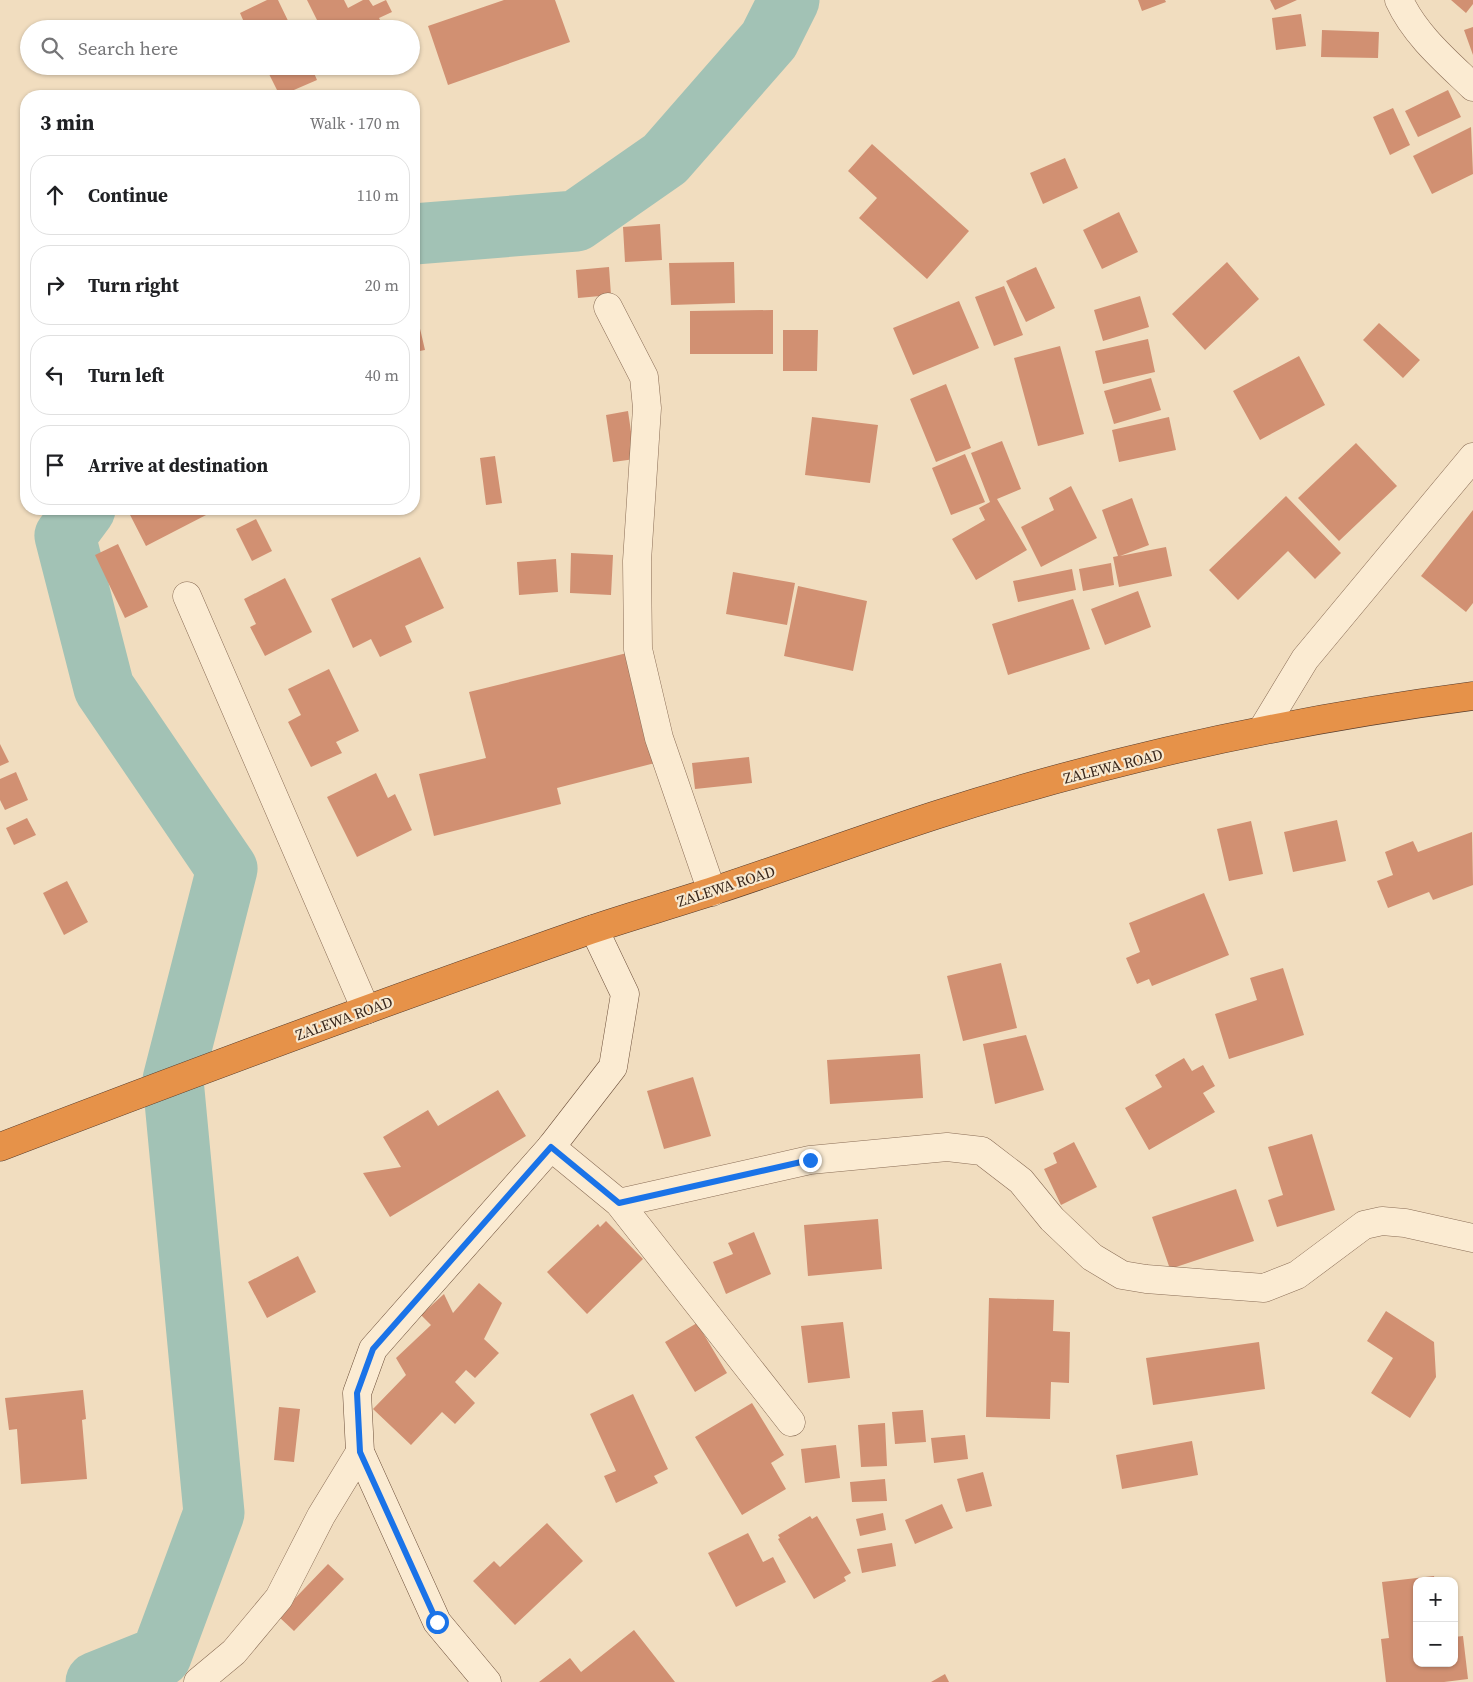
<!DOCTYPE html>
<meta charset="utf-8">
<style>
:root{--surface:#fff;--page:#f6f6f6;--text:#202124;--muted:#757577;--line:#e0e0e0}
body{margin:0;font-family:"Source Serif 4",serif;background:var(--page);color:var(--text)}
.controls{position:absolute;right:15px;bottom:15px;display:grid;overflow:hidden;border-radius:10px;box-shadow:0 1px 4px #0004}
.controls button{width:45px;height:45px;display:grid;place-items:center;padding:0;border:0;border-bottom:1px solid var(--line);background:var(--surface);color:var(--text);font:25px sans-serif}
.stop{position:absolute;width:15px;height:15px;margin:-11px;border:4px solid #1a73e8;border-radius:50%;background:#fff}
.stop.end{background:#1a73e8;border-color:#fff;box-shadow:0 1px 5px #0008}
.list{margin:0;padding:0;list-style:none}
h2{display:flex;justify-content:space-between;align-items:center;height:65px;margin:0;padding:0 20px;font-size:21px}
h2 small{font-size:16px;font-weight:400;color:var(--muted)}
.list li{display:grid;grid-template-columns:32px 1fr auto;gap:15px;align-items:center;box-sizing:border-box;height:80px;margin:0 10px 10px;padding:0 10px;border:1px solid var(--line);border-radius:20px}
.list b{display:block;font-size:19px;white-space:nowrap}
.list em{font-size:16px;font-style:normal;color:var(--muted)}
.icon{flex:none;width:28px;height:28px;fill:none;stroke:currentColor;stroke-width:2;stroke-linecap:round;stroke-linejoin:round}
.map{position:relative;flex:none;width:1473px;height:1682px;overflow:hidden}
.search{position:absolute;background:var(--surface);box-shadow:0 1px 4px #0004;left:20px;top:20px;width:400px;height:55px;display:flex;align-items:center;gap:12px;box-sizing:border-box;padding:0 18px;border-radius:28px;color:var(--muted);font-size:19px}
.panel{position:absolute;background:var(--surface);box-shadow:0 1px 4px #0004;left:20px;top:90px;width:400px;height:425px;border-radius:20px}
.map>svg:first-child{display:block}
</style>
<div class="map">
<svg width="1473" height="1682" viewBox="0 0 1473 1682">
<rect width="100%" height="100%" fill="#f1ddbf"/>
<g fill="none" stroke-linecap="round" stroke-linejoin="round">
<path stroke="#a2c2b5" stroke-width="61" d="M414,234l162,-13 89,-62 104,-119 20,-40
M85,509l-20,27 39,152 123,181 -54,211 41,433 -53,143 -65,26"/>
</g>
<path fill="#d19072" d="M267,0h11l14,29h-45l-7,-16z
M307,0h37l4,8 15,-8h6l4,6 13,-6 6,12 -13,6 3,6 -10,5h-48l-4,-8 -2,1z
M504,0h51l15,42 -122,43 -20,-59z
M1138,0h27l1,2 -24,9z
M1270,0h27l-22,10z
M1451,0h22v4l-7,9z
M1301,14l5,32 -30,4 -4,-32z
M1473,27v28l-9,-25z
M1322,30l57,2 -1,26 -57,-1z
M265,66h46l6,14 -37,16z
M1448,90l13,27 -43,20 -13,-26z
M1393,108l17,37 -20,10 -17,-38z
M1471,127l2,47 -41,20 -19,-38z
M872,144l97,87 -42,48 -68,-61 18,-20 -29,-27z
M1065,158l13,30 -35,16 -13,-31z
M1119,212l19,40 -36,17 -19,-39z
M660,224l2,36 -37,2 -2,-35z
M734,262l1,41 -64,2 -2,-42z
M1227,262l32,37 -54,51 -33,-36z
M609,267l2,28 -33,3 -2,-28z
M1036,267l19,41 -29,14 -20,-41z
M1004,286l19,49 -29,11 -19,-49z
M1140,296l9,31 -46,14 -9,-31z
M959,301l20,47 -66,27 -20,-47z
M414,303l11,47 -11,2z
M773,310v44h-83v-43z
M1379,323l41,37 -17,18 -40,-38z
M783,330h35l-1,41h-34z
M1148,339l7,33 -52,12 -8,-33z
M1060,346l24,88 -46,12 -24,-88z
M1299,356l26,49 -65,35 -27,-49z
M1151,378l10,32 -47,14 -10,-33z
M946,384l25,64 -35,14 -26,-63z
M628,411l7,48 -22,3 -7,-47z
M812,417l66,8 -8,58 -65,-8z
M1169,417l7,33 -57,12 -7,-32z
M1002,441l19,48 -24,10 30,51 -51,30 -24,-41 33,-19 -6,-12 11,-6 -19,-49z
M1356,443l41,43 -58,55 -41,-43z
M965,454l20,48 -34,13 -19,-47z
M495,456l7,47 -16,2 -6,-47z
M1071,486l26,52 -56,29 -20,-40 33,-17 -5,-12z
M1286,496l55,57 -26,26 -27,-28 -50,49 -29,-30z
M1132,498l17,47 -29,11 46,-9 6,29 -53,11 -6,-30 5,-1 -16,-46z
M127,509h79l2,5 -62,32z
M1473,510v93l-7,9 -45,-36z
M256,519l16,32 -20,10 -16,-32z
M118,544l30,63 -23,11 -30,-63z
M571,553l42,2 -2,40 -41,-2z
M420,557l24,51 -39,18 7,16 -32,15 -9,-18 -18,9 -22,-49z
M556,559l2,33 -39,3 -2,-33z
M1111,563l3,22 -31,6 -4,-22z
M1072,569l4,21 -58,12 -5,-21z
M733,572l62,11 -8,42 -61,-11z
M285,578l27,54 -47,24 -15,-29 6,-3 -12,-25z
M798,586l69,15 -14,70 -69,-15z
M1138,591l13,36 -46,18 -14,-36z
M1073,599l17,50 -82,26 -16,-51z
M627,653l28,110 -98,25 4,16 -127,32 -15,-62 67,-16 -17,-66z
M329,669l30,62 -23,11 6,11 -31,14 -23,-45 13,-7 -13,-26z
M0,744l9,18 -9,4z
M749,757l3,26 -57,6 -3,-26z
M16,772l12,28 -23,10 -5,-10v-21z
M376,773l12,25 7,-4 17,36 -55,27 -30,-60z
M27,818l9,17 -22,10 -8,-17z
M1337,820l9,41 -53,11 -9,-40z
M1251,821l12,53 -34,7 -12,-52z
M1472,832l1,53 -40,15 -4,-8 -41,16 -11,-27 16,-6 -8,-23 28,-11 5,11z
M67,881l21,41 -24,13 -21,-42z
M1204,893l25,62 -77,31 -3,-7 -12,5 -11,-26 14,-6 -11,-29z
M1001,963l16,65 -54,13 -16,-65z
M1283,968l21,67 -75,24 -14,-45 42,-14 -7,-22z
M1026,1035l18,55 -49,14 -12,-60z
M920,1054l3,44 -93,6 -3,-44z
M1184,1058l8,13 11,-6 12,21 -12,7 12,19 -66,38 -24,-42 37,-21 -7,-12z
M693,1077l18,59 -47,13 -17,-58z
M498,1090l28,46 -136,81 -27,-44 38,-6 -18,-30 45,-27 10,16z
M1312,1134l23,76 -58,17 -9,-27 15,-5 -15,-48z
M1074,1142l23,45 -36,18 -17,-36 13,-6 -4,-10z
M1236,1189l18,52 -84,28 -18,-52z
M878,1219l4,50 -74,7 -4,-51z
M606,1221l37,38 -56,55 -40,-42 51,-48 2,3z
M754,1232l17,42 -45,20 -13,-32 20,-8 -5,-11z
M298,1256l18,36 -49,26 -19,-36z
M479,1283l23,20 -18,36 15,14 -24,25 -9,-8 -11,12 20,21 -20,21 -13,-12 -31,33 -38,-36 33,-34 -10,-17 35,-33 -10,-10 23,-21 9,19z
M989,1298l65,2 -1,31 17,1 -1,51 -18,-1 -1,37 -64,-2z
M1386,1311l48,31 2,35 -26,41 -39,-25 22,-35 -26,-17z
M843,1322l7,56 -42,5 -7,-57z
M697,1323l30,50 -32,19 -30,-50z
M1259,1342l6,47 -112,16 -7,-47z
M83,1390l3,29 -4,1 5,59 -66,5 -4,-55 -8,1 -4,-32z
M633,1394l35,75 -14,7 4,7 -42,20 -12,-27 12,-5 -26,-57z
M752,1403l32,52 -13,8 15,26 -44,26 -47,-78z
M279,1407l21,2 -6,53 -20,-2z
M923,1410l3,32 -31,2 -3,-32z
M885,1423l2,43 -26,1 -3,-42z
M965,1435l3,24 -34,4 -3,-25z
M1192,1441l6,34 -76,14 -6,-34z
M836,1445l4,33 -35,5 -4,-34z
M983,1472l9,34 -26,6 -9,-33z
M885,1479l2,22 -35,1 -2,-20z
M942,1504l11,24 -38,16 -10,-24z
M883,1513l3,17 -26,6 -4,-17z
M810,1516l2,3 5,-3 34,57 -7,4 2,4 -32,18 -36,-60 2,-1 -2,-3z
M547,1523l36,38 -68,64 -42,-44 21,-20 6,6z
M748,1533l15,29 10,-5 13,25 -50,25 -28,-54z
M892,1543l4,23 -34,7 -5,-24z
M328,1564l16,15 -50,52 -16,-15z
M1434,1576l1,5h-18v82h37v-26l9,-1 5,43 -24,3h-58l-5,-43 8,-1 -7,-56z
M634,1630l41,52h-136l31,-24 11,14z
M945,1674l4,8h-18z"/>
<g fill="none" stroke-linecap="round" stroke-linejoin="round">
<g stroke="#8a6d56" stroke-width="29">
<path id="street" d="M1399,0c16,35 47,61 74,87
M608,307l36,70 3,31 -10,153 1,88 21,89 53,154
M187,596l179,414
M1262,730l43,-71 168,-202
M551,1147l68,56 172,219
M619,1203l191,-43 137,-13 35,4 39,30 31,38 40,38 30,18 24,4 118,9 33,-13 67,-50 18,-4 23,2 68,15
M198,1682l36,-30 45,-54 42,-82 39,-64"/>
</g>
<g stroke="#6c4e39" stroke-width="29">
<path id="secondary" d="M487,1682l-50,-60 -77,-170 -3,-59 16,-44 178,-202 62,-80 12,-73 -31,-65"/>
</g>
<g stroke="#573b2b" stroke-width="29">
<path id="highway" d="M0,1147c195,-75 392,-148 590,-217 41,-14 84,-26 126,-40 73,-24 146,-51 220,-75 174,-56 355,-95 537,-119"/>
</g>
<use href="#street" stroke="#fbebd2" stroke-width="28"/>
<use href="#secondary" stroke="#fbebd2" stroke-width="28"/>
<use href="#highway" stroke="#e69249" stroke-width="28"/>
</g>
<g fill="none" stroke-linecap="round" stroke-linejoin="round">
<path stroke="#1a73e8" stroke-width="6" d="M437,1622l-77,-170 -3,-59 16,-44 178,-202 68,56 191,-43"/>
</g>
<g text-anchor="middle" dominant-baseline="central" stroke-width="4.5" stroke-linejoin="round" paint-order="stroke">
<g font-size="15" fill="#39271c" stroke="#f7e8cf">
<text transform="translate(1113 766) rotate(-14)">ZALEWA ROAD</text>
<text transform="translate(726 886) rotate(-18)">ZALEWA ROAD</text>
<text transform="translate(344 1018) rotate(-20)">ZALEWA ROAD</text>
</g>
</g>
</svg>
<div class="controls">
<button>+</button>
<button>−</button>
</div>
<div class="stop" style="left:437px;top:1622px"></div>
<div class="stop end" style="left:810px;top:1160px"></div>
<div class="search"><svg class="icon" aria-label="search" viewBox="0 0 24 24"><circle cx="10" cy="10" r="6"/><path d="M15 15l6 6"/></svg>Search here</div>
<section class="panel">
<h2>3 min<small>Walk · 170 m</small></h2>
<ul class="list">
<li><svg class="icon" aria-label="ahead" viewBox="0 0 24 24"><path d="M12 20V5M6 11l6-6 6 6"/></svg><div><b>Continue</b></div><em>110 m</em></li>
<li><svg class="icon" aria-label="right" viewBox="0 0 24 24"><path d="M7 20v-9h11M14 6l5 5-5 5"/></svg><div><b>Turn right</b></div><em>20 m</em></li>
<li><svg class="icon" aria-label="left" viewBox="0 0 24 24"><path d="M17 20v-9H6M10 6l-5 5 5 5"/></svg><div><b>Turn left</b></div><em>40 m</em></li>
<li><svg class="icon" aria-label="arrive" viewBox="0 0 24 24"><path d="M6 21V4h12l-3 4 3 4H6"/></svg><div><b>Arrive at destination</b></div></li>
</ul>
</section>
</div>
